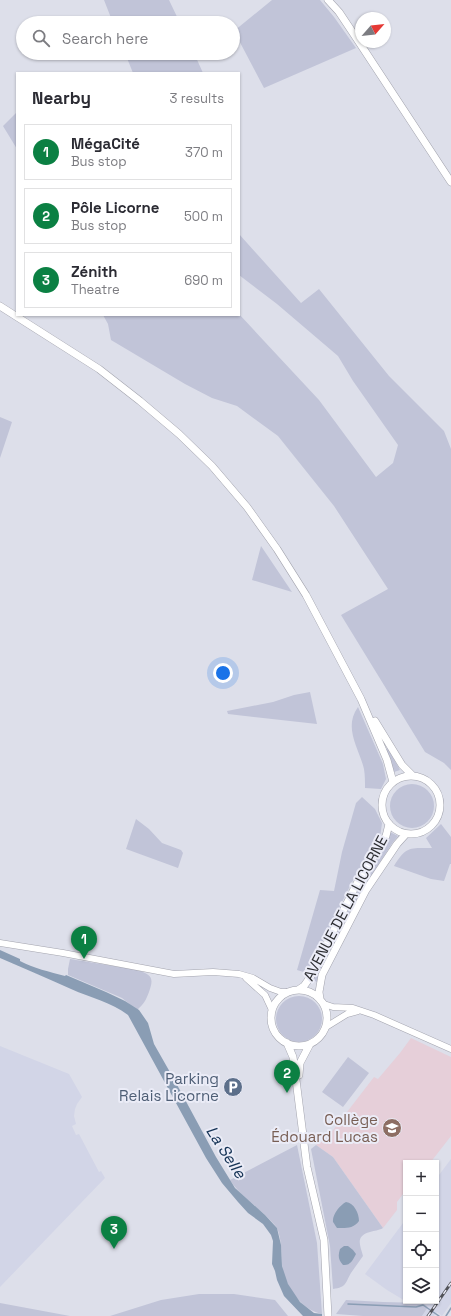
<!DOCTYPE html>
<meta charset="utf-8">
<style>
:root{--surface:#fff;--page:#f2f2f3;--text:#2b2b33;--muted:#7c7c81;--line:#e1e1e2;--accent:#0b8043}
body{margin:0;font-family:"Space Grotesk",sans-serif;background:var(--page);color:var(--text)}
.controls{position:absolute;right:12px;bottom:12px;display:grid;overflow:hidden;border-radius:0px;box-shadow:0 1px 3px #0004}
.controls button{width:36px;height:36px;display:grid;place-items:center;padding:0;border:0;border-bottom:1px solid var(--line);background:var(--surface);color:var(--text);font:20px sans-serif}
.compass{position:absolute;left:355px;top:12px;width:36px;height:36px;border-radius:50%;background:var(--surface);box-shadow:0 1px 3px #0004;rotate:62deg}
.you{position:absolute;left:223px;top:673px;width:14px;height:14px;margin:-10px;border:3px solid #fff;border-radius:50%;background:#1a73e8;box-shadow:0 0 0 6px #1a73e833}
.badge{display:grid;place-items:center;width:26px;height:26px;border-radius:50%;background:var(--accent);color:#fff;font-size:13px;font-weight:700}
.pin{position:absolute;translate:-50% -33px;filter:drop-shadow(0 1px 2px #0008)}
.pin::after{content:'';position:absolute;top:21px;width:14px;height:12px;background:inherit;clip-path:polygon(0 0,100% 0,50% 100%)}
.list{margin:0;padding:0;list-style:none}
h2{display:flex;justify-content:space-between;align-items:center;height:52px;margin:0;padding:0 16px;font-size:17px}
h2 small{font-size:13px;font-weight:400;color:var(--muted)}
.list li{display:grid;grid-template-columns:26px 1fr auto;gap:12px;align-items:center;box-sizing:border-box;height:56px;margin:0 8px 8px;padding:0 8px;border:1px solid var(--line);border-radius:0px}
.list b{display:block;font-size:15px;white-space:nowrap}
.list p{margin:0;font-size:13px;white-space:nowrap;color:var(--muted)}
.list em{font-size:13px;font-style:normal;color:var(--muted)}
.icon{flex:none;width:22px;height:22px;fill:none;stroke:currentColor;stroke-width:2;stroke-linecap:round;stroke-linejoin:round}
.map{position:relative;flex:none;width:451px;height:1316px;overflow:hidden}
.search{position:absolute;background:var(--surface);box-shadow:0 1px 3px #0004;left:16px;top:16px;width:224px;height:44px;display:flex;align-items:center;gap:10px;box-sizing:border-box;padding:0 14px;border-radius:22px;color:var(--muted);font-size:15px}
.panel{position:absolute;background:var(--surface);box-shadow:0 1px 3px #0004;left:16px;top:72px;width:224px;height:244px;border-radius:0px}
.map>svg:first-child{display:block}
</style>
<div class="map">
<svg width="451" height="1316" viewBox="0 0 451 1316">
<rect width="100%" height="100%" fill="#dddfea"/>
<path fill="#d2d5e7" d="M0,1046l69,28 13,23 -5,7 -2,5 -1,7 2,8 -4,2 4,9 3,-1 20,38 2,-1 4,7 -105,109z
M451,1159v144l-9,13 -5,-4 -3,4h-12l6,-9 -5,-4 -16,-1 -20,-12 -22,-16 41,-55v82h30v-122z"/>
<path fill="#e6cfd9" d="M411,1038l40,19v79l-21,27h-24v27l-9,12v8l-14,18 -50,-71 -17,-12 11,-7 47,-61 4,2 22,-26z"/>
<path fill="#c1c4d8" d="M104,0h65l11,23h-67z
M272,0h48l14,17 22,31 -92,40 -30,-57z
M125,53h69l9,20h-70z
M17,112v37l-14,-23z
M239,234l62,69 18,-14 70,87 55,55 7,18v321l-7,-7 -19,-11 -84,-137 47,-26 -54,-83 -56,-70 -41,-30 -25,-8 -27,-14 -74,-44 -3,-16 -5,-9h136v-1l80,86 57,77 17,-14 5,-18 -45,-64 -15,-25 -61,-52 -38,-29z
M0,417l12,5 -12,36z
M261,546l31,46 -40,-12z
M310,692l7,32 -89,-10 -1,-3 46,-9 21,-7z
M358,707l25,57 3,15 -5,10 -16,-1c0,-6 0,-13 -1,-19 -5,-21 -21,-41 -6,-62z
M386,749h2l12,21 -6,2z
M390 806a22 22 0 1 1 44 0a22 22 0 1 1-44 0Z
M362,797l13,12 7,14 -2,15 -15,22 -14,24 -44,89 -10,-3 23,-80 14,1 8,-39 14,-49z
M136,819l13,10 13,14 19,7 2,3 -5,15 -52,-19z
M441,824l10,13v27h-1l-6,17 -13,-2 -37,-13c12,-20 16,-18 38,-18l-6,-10z
M390,832l8,4 -5,6 -30,47 -46,93 -4,-2 45,-90 31,-52z
M70,959l68,11c14,5 16,8 11,22 -3,8 -5,12 -12,18l-15,-12 -54,-23v-6z
M276 1019a23 23 0 1 1 46 0a23 23 0 1 1-46 0Z
M348,1057l21,16 -26,34 -21,-15z
M297,1145l20,98 5,71c-21,-4 -38,-29 -40,-49 -1,-12 0,-25 -5,-37 -2,-3 -5,-6 -8,-9 -12,-13 -29,-23 -39,-39z
M316,1145l17,12 50,71c-5,3 -8,2 -13,4 -15,4 -10,13 -7,24 -4,6 -8,11 -12,17 -6,10 -4,14 -18,16l-3,-43 -19,-97z
M199,1294h35l41,6 13,16h-178l51,-16z
M346,1300l37,2 40,1 5,4 -6,9h-59l-27,-2z
M0,1303l70,13h-70z"/>
<path fill="#8a9db4" d="M0,950l20,9v2c13,7 30,11 45,15l1,-1 40,17 19,9 14,9 9,13 6,21 21,37 41,76 19,31 30,27 12,13 4,17 1,21 6,18 12,18 14,11 8,1v2h-19l-19,-20 -7,-16 -2,-9 -3,-7 1,-23 -2,-6 -8,-11 -15,-11 -10,-11 -16,-19 -16,-25 -78,-143c-17,-13 -37,-17 -57,-26 -23,-10 -47,-21 -71,-31z
M346,1202c8,1 13,11 13,19 -6,8 -13,7 -22,7 -1,-1 -3,-5 -4,-6 -1,-7 7,-17 13,-20z
M344,1246h4l5,4 3,4c-3,6 -6,12 -13,11 -5,-5 -5,-10 -3,-16z"/>
<g fill="none" stroke-linecap="round" stroke-linejoin="round">
<path stroke="#8a9db4" stroke-width="1.5" d="M348,1304l68,3 7,-2 16,11
M446,1316l5,-8"/>
<g stroke="#a3a4ae" stroke-width="7">
<path id="tertiary" d="M0,943l63,10 111,21 39,-2 26,2 14,4 17,10 11,4h6
M246,978l19,17 7,15
M324,1004l9,3 20,1 21,7 77,34
M326,1027l21,-13 11,-3"/>
</g>
<g stroke="#a3a4ae" stroke-width="8">
<path id="secondary" d="M328,0l11,12 16,24 96,146
M0,306l99,63 41,32 39,33 33,32 35,41 30,42 29,46 55,104 26,61 6,22
M375,721l27,44 11,11
M382 805a29 29 0 1 1 58 0a29 29 0 1 1-58 0Z
M271 1018a28 28 0 1 1 56 0a28 28 0 1 1-56 0Z
M298,990l6,-4 7,-10 45,-91 30,-49 3,-12
M320,999l-1,-7 3,-17 44,-85 31,-46 9,-10
M287,1043l6,14 1,7 13,103 17,73 4,76
M299,1075l1,-12 10,-19"/>
</g>
<use href="#tertiary" stroke="#fff" stroke-width="6"/>
<use href="#secondary" stroke="#fff" stroke-width="7"/>
<g stroke="#525359" stroke-width="3">
<path id="rail" d="M428,1316l23,-33"/>
</g>
<use href="#rail" stroke="#ebecf7" stroke-width="1.5" stroke-dasharray="4.5" stroke-linecap="butt"/>
</g>
<defs>
<g id="parking-disc" transform="scale(1)"><circle r="9.5" fill="#5c6f8a" stroke="#ebecf7"/><path d="M-3.5-5.5H1a3.5 3.5 0 0 1 0 7H-1V5.5H-3.5ZM-1-3.4V-.6H.8a1.4 1.4 0 0 0 0-2.8Z" fill="#fff"/></g>
<g id="school-disc" transform="scale(1)"><circle r="9.5" fill="#8d6e63" stroke="#ebecf7"/><path d="M0-5L7-2L0 1L-7-2ZM-4 1L0 2.5L4 1V4Q0 6-4 4Z" fill="#fff"/></g>
</defs>
<g fill-rule="evenodd">
<use href="#parking-disc" x="233" y="1087"/>
<use href="#school-disc" x="392" y="1128"/>
</g>
<g text-anchor="middle" dominant-baseline="central" stroke-width="4" stroke-linejoin="round" paint-order="stroke">
<g font-size="15" fill="#2d2e32" stroke="#ebecf7">
<text transform="translate(345 908) rotate(-62)">AVENUE DE LA LICORNE</text>
</g>
<g font-size="15" fill="#4e5e75" stroke="#ebecf7" text-anchor="end">
<text x="219" y="1078">Parking<tspan x="219" dy="17">Relais Licorne</tspan></text>
</g>
<g font-size="15" fill="#785e54" stroke="#ebecf7" text-anchor="end">
<text x="378" y="1119">Collège<tspan x="378" dy="17">Édouard Lucas</tspan></text>
</g>
<g font-size="16" font-style="italic" fill="#153355" stroke="#ebecf7">
<text transform="translate(226 1152) rotate(57)">La Selle</text>
</g>
</g>
</svg>
<div class="controls">
<button>+</button>
<button>−</button>
<button><svg class="icon" aria-label="locate" viewBox="0 0 24 24"><circle cx="12" cy="12" r="6"/><path d="M12 2v4M12 18v4M2 12h4M18 12h4"/></svg></button>
<button><svg class="icon" aria-label="layers" viewBox="0 0 24 24"><path d="M12 4l9 5-9 5-9-5zM3 14l9 5 9-5"/></svg></button>
</div>
<svg class="compass" viewBox="-18 -18 36 36"><path d="M0-13l5 13h-10z" fill="#e53935"/><path d="M0 13l5-13h-10z" fill="#7c7c81"/></svg>
<div class="you"></div>
<div class="pin badge" style="left:84px;top:959px">1</div>
<div class="pin badge" style="left:287px;top:1093px">2</div>
<div class="pin badge" style="left:114px;top:1249px">3</div>
<div class="search"><svg class="icon" aria-label="search" viewBox="0 0 24 24"><circle cx="10" cy="10" r="6"/><path d="M15 15l6 6"/></svg>Search here</div>
<section class="panel">
<h2>Nearby<small>3 results</small></h2>
<ul class="list">
<li><span class="badge">1</span><div><b>MégaCité</b><p>Bus stop</p></div><em>370 m</em></li>
<li><span class="badge">2</span><div><b>Pôle Licorne</b><p>Bus stop</p></div><em>500 m</em></li>
<li><span class="badge">3</span><div><b>Zénith</b><p>Theatre</p></div><em>690 m</em></li>
</ul>
</section>
</div>
